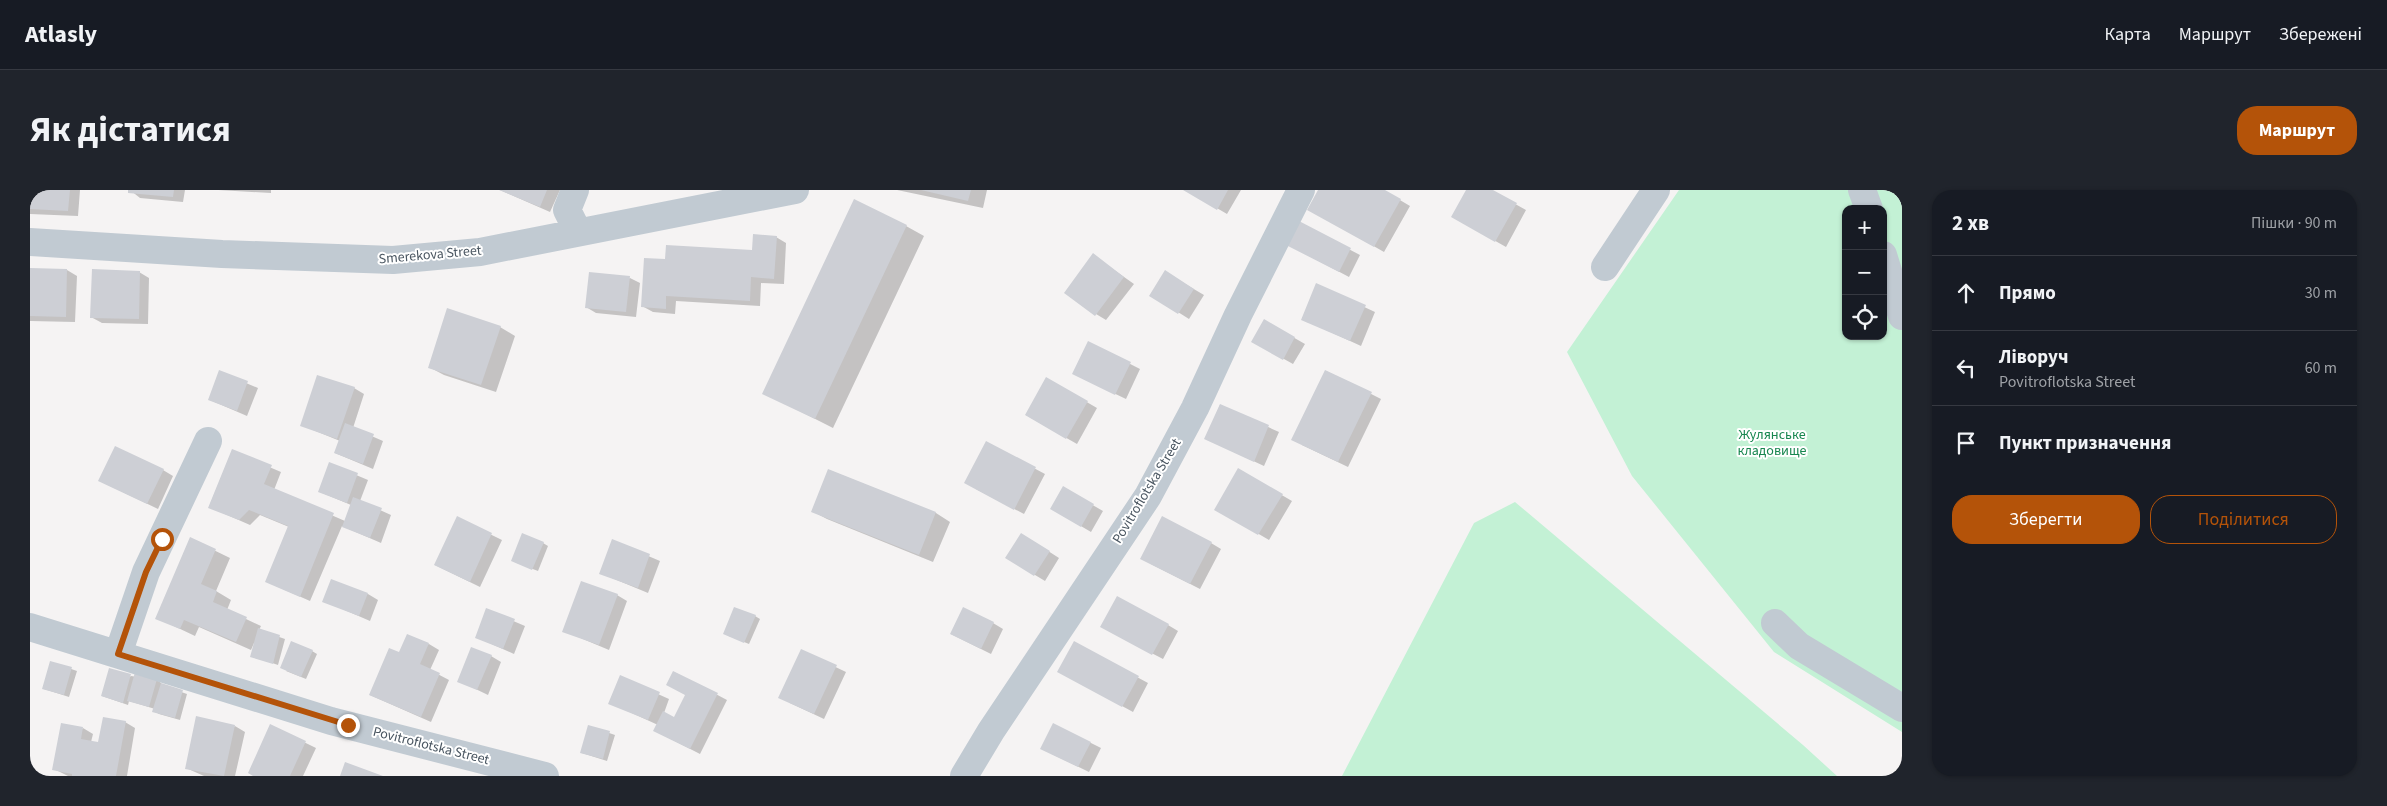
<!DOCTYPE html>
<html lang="uk">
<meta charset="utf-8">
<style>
:root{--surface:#171b24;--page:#20242c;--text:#f1f3f6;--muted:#9ea1a6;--line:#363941;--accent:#b45309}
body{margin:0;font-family:"Source Sans 3",sans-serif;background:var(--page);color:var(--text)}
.controls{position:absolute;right:15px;top:15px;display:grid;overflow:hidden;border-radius:10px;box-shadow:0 1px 4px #0004}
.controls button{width:45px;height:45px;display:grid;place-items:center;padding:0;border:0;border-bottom:1px solid var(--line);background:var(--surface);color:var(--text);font:25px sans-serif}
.stop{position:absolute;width:15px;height:15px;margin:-11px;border:4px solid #b45309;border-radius:50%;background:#fff}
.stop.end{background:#b45309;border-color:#fff;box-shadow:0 1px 5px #0008}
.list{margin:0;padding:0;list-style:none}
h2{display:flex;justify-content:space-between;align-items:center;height:65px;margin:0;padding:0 20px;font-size:21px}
h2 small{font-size:16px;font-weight:400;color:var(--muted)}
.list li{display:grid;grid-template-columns:32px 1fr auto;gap:15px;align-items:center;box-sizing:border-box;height:75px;padding:0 20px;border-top:1px solid var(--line)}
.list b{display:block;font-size:19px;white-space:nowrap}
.list p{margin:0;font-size:16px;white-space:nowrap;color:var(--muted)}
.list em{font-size:16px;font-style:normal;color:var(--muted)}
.actions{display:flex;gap:10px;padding:15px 20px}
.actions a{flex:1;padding:11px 0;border:1px solid var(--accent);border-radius:20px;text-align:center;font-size:18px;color:var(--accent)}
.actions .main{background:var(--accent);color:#fff}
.icon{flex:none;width:28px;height:28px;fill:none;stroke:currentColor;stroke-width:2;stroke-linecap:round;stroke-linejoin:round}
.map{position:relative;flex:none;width:1872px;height:586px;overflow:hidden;border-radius:20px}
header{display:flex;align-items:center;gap:30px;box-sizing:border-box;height:70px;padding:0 25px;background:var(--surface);border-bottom:1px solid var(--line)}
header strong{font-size:24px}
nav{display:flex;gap:28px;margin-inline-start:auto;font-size:18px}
.intro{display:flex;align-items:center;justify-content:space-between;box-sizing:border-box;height:120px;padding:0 30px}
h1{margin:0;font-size:35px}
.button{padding:12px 22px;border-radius:20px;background:var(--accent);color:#fff;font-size:18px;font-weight:700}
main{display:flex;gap:30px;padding:0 30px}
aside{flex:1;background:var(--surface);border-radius:20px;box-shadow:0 1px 4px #0004}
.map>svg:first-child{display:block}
</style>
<header>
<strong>Atlasly</strong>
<nav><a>Карта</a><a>Маршрут</a><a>Збережені</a></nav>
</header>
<div class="intro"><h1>Як дістатися</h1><a class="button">Маршрут</a></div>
<main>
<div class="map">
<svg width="1872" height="586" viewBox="0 0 1872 586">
<rect width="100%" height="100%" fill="#f5f3f3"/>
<path fill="#c3f1d5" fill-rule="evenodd" d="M1649,0h223v542l-128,-80 -142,-176 -65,-124zM1816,19h37v127h-37z
M1485,312l288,243 34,31h-495l132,-253z"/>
<path fill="#0003" d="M0,0h50l-2,26 -48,-2z
M100,0h55l-2,12 -43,-4z
M188,0h53v3z
M470,0h60l-10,22z
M867,0h90l-4,18z
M1156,0h55l-14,24z
M1290,0h63l27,16 -26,46 -75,-43z
M1438,0h22l36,20 -20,37 -53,-30z
M1269,33l61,32 -11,22 -51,-27z
M876,36l18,10 -91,192 -69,-35z
M746,47l10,6 -2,41 -23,-1 -1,23 -84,-5 -1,13 -22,-2 -11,-6 24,-46 88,-9z
M1063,65l41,29 -28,36 -10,-6z
M0,79l37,1 10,6 -2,46 -45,-1z
M109,82l10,6 -1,46 -46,-1 -11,-6z
M600,88l10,5 -4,34 -40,-4 -10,-6z
M1145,88l29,17 -15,24 -38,-24z
M1287,95l58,27 -14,34 -59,-27z
M1235,131l40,23 -12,20 -40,-22z
M470,137l15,9 -19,56 -52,-17 -15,-8z
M1059,153l51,26 -14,30 -42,-20z
M1296,181l55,28 -33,68 -46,-22z
M190,182l38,16 -11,28 -37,-16z
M1017,189l50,29 -20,36 -51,-29z
M324,198l10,6 -11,34 30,13 -10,28 -38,-16 5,-12 -39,-16z
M1190,215l59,27 -15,34 -58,-27z
M957,253l58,31 -21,40 -48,-25z
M202,261l49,21 -7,18 71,31 6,-16 -31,-13 10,-28 38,16 -8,21 31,14 -10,28 -39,-17 -32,75 -43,-19 22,-55 -29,-12 -10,10 -41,-18z
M133,280l10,6 -15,33 -58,-28z
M799,280l107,43 14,9 -17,40 -106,-43 -15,-8z
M1209,280l53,31 -23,39 -53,-31z
M1033,298l40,23 -12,21 -39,-23z
M427,328l45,22 -22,47 -45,-22z
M161,349l39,19 -14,33 15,9 -4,10 34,16 -2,4 26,9 -7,26 -26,-9 3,-12 -1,-1 -3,7 -52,-23 -4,9 -38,-18z
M1001,350l28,18 -14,23 -38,-23z
M583,351l47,20 -12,32 -48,-20z
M513,353l5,3 -10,25 -21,-8z
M1181,353l10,6 -21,40 -49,-25z
M338,404l10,6 -8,21 -46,-20z
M587,405l10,6 -18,49 -45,-19z
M457,420l38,16 -11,28 -38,-17z
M725,426l5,3 -11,25 -20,-8z
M963,433l10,6 -12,25 -40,-20z
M1138,435l10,6 -15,28 -52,-27z
M1044,453l74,40 -15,29 -64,-35z
M399,454l10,6 -9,20 19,10 -18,42 -61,-27 29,-41z
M282,461l5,3 -11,25 -20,-8z
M772,461l44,21 -22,47 -34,-16z
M461,466l10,6 -13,33 -29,-14z
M21,472l26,9 -8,26 -25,-8z
M644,482l53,28 -27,54 -35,-18 -7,-11 -48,-22 10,-26 49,22 -5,14 11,6 12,-24z
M101,486l26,4 4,3v2l26,9 -7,26 -21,-6 -5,-3 1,-2 -26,-8 -1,4 -26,-9z
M95,532l10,6 -8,48h-59l-14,-7 29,-41 10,6 -2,8 8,1z
M1023,534l48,24 -12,24 -37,-18z
M205,536l10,6 -10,44h-31l-18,-8z
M241,536l45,22 -13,28h-48z
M559,536l26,9 -8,26 -25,-8z"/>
<path fill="#cdcfd5" d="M0,0h40l-2,21 -38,-2z
M98,0h46l-1,7 -45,-4z
M469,0h48l-7,17z
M891,0h50l-3,11z
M1153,0h45l-11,20z
M1288,0h67l16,9 -27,48 -67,-37z
M1436,0h27l24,13 -22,39 -44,-25z
M824,9l53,26 -92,194 -53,-25z
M1269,31l52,27 -12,24 -53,-27z
M723,44l24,2 -3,43 -23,-2 -1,24 -84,-5v13l-25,-2 3,-49 21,1 1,-14 86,5z
M1063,63l31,24 -29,39 -31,-23z
M0,78l37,1 -1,48 -36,-1z
M62,79l48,2 -1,48 -49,-1z
M1135,80l29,19 -16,25 -29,-18z
M559,82l41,4 -4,36 -41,-4z
M1286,93l50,22 -16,36 -49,-21z
M417,118l54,18 -20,59 -53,-17z
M1234,129l31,18 -12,23 -32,-18z
M1058,151l43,21 -16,33 -43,-21z
M189,180l29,11 -11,30 -29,-11z
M1295,180l47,22 -34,70 -47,-22z
M287,185l38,12 -18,52 -37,-13z
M1016,187l42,24 -22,38 -41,-24z
M1190,214l49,21 -15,37 -50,-23z
M315,233l29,11 -11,30 -29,-11z
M956,251l50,26 -22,43 -50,-27z
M85,256l49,23 -17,35 -49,-23z
M202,259l40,16 -8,19 70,29 -34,84 -35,-15 23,-56 -39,-16 -10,10 -31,-12z
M299,272l29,11 -11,30 -29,-11z
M1208,278l45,26 -25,41 -44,-25z
M798,279l108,43 -17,43 -108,-43z
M1033,296l31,18 -13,23 -31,-18z
M323,307l29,11 -12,30 -28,-11z
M427,326l35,17 -22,49 -36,-17z
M1132,326l50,26 -22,42 -50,-25z
M492,343l22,9 -12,28 -21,-9z
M991,343l29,18 -16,25 -29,-18z
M160,347l26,12 -15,35 16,7 -4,11 34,15 -11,25 -52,-22 -4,9 -25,-10z
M582,349l38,15 -12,34 -39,-14z
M301,389l37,14 -9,23 -37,-14z
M551,391l37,13 -19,51 -37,-13z
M1087,406l52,28 -17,31 -52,-28z
M704,417l22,8 -12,28 -21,-9z
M933,417l31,15 -13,27 -31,-15z
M456,418l29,11 -12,30 -28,-11z
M228,438l22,7 -7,29 -23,-7z
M377,444l22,9 -9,21 20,9 -19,44 -52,-22 20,-47 10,4z
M261,451l22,9 -12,27 -21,-9z
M1044,451l65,35 -17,31 -65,-35z
M441,457l21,8 -15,35 -20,-8z
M771,459l36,16 -23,49 -36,-16z
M20,471l22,6 -8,28 -22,-6z
M79,478l22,6 -8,29 -22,-7z
M643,481l45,22 -28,56 -37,-18 10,-20 11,6 11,-22 -19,-10z
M105,482l22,7 -8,28 -22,-6z
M590,485l40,17 -12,28 -40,-16z
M131,493l22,7 -8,28 -23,-6z
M166,526l39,9 -11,51 -39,-7z
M73,527l23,4 -10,55h-44v-2l-20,-4 9,-47 22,4 -2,12 17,3z
M1023,533l38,19 -13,25 -38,-18z
M240,534l36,17 -16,35h-37l-5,-3z
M558,535l22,6 -7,28 -23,-6z
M315,572l38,14h-43z"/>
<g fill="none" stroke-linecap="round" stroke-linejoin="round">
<path stroke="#c1cad2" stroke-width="28" d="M545,0l-8,20 11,22
M1832,0l7,19
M0,52l192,12 171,6 87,-8 315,-62
M1853,65l19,61
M1575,77l51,-77
M1745,433l24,23 103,62
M0,437l301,94 214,55
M88,464l28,-82 62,-131
M934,586l27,-45 157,-235 47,-88 43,-93 63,-125"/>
</g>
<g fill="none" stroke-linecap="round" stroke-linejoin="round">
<path stroke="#b45309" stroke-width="6" d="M132,349l-16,33 -28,82 230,71"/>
</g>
<g text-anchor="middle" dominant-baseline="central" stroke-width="4" stroke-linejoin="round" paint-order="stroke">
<g font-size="14" fill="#4a5661" stroke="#fff">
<text transform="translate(400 65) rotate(-5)">Smerekova Street</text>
<text transform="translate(1117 301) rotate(-59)">Povitroflotska Street</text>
<text transform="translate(401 556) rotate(14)">Povitroflotska Street</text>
</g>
<g font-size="14" fill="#17864f" stroke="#fff">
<text x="1742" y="245">Жулянське<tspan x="1742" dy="16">кладовище</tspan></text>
</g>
</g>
</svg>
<div class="controls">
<button>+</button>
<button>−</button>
<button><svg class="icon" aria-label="locate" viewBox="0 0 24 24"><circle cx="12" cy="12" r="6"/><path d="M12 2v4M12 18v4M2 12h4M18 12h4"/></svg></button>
</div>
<div class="stop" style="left:132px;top:349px"></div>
<div class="stop end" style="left:318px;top:535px"></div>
</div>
<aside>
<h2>2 хв<small>Пішки · 90 m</small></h2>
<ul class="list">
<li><svg class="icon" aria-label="ahead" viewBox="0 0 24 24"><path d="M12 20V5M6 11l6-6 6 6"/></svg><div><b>Прямо</b></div><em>30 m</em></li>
<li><svg class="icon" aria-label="left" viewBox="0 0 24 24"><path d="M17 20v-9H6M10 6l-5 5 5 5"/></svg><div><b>Ліворуч</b><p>Povitroflotska Street</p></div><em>60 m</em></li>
<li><svg class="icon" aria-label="arrive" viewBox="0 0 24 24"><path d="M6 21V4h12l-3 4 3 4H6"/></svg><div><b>Пункт призначення</b></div></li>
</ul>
<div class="actions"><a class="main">Зберегти</a><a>Поділитися</a></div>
</aside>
</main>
